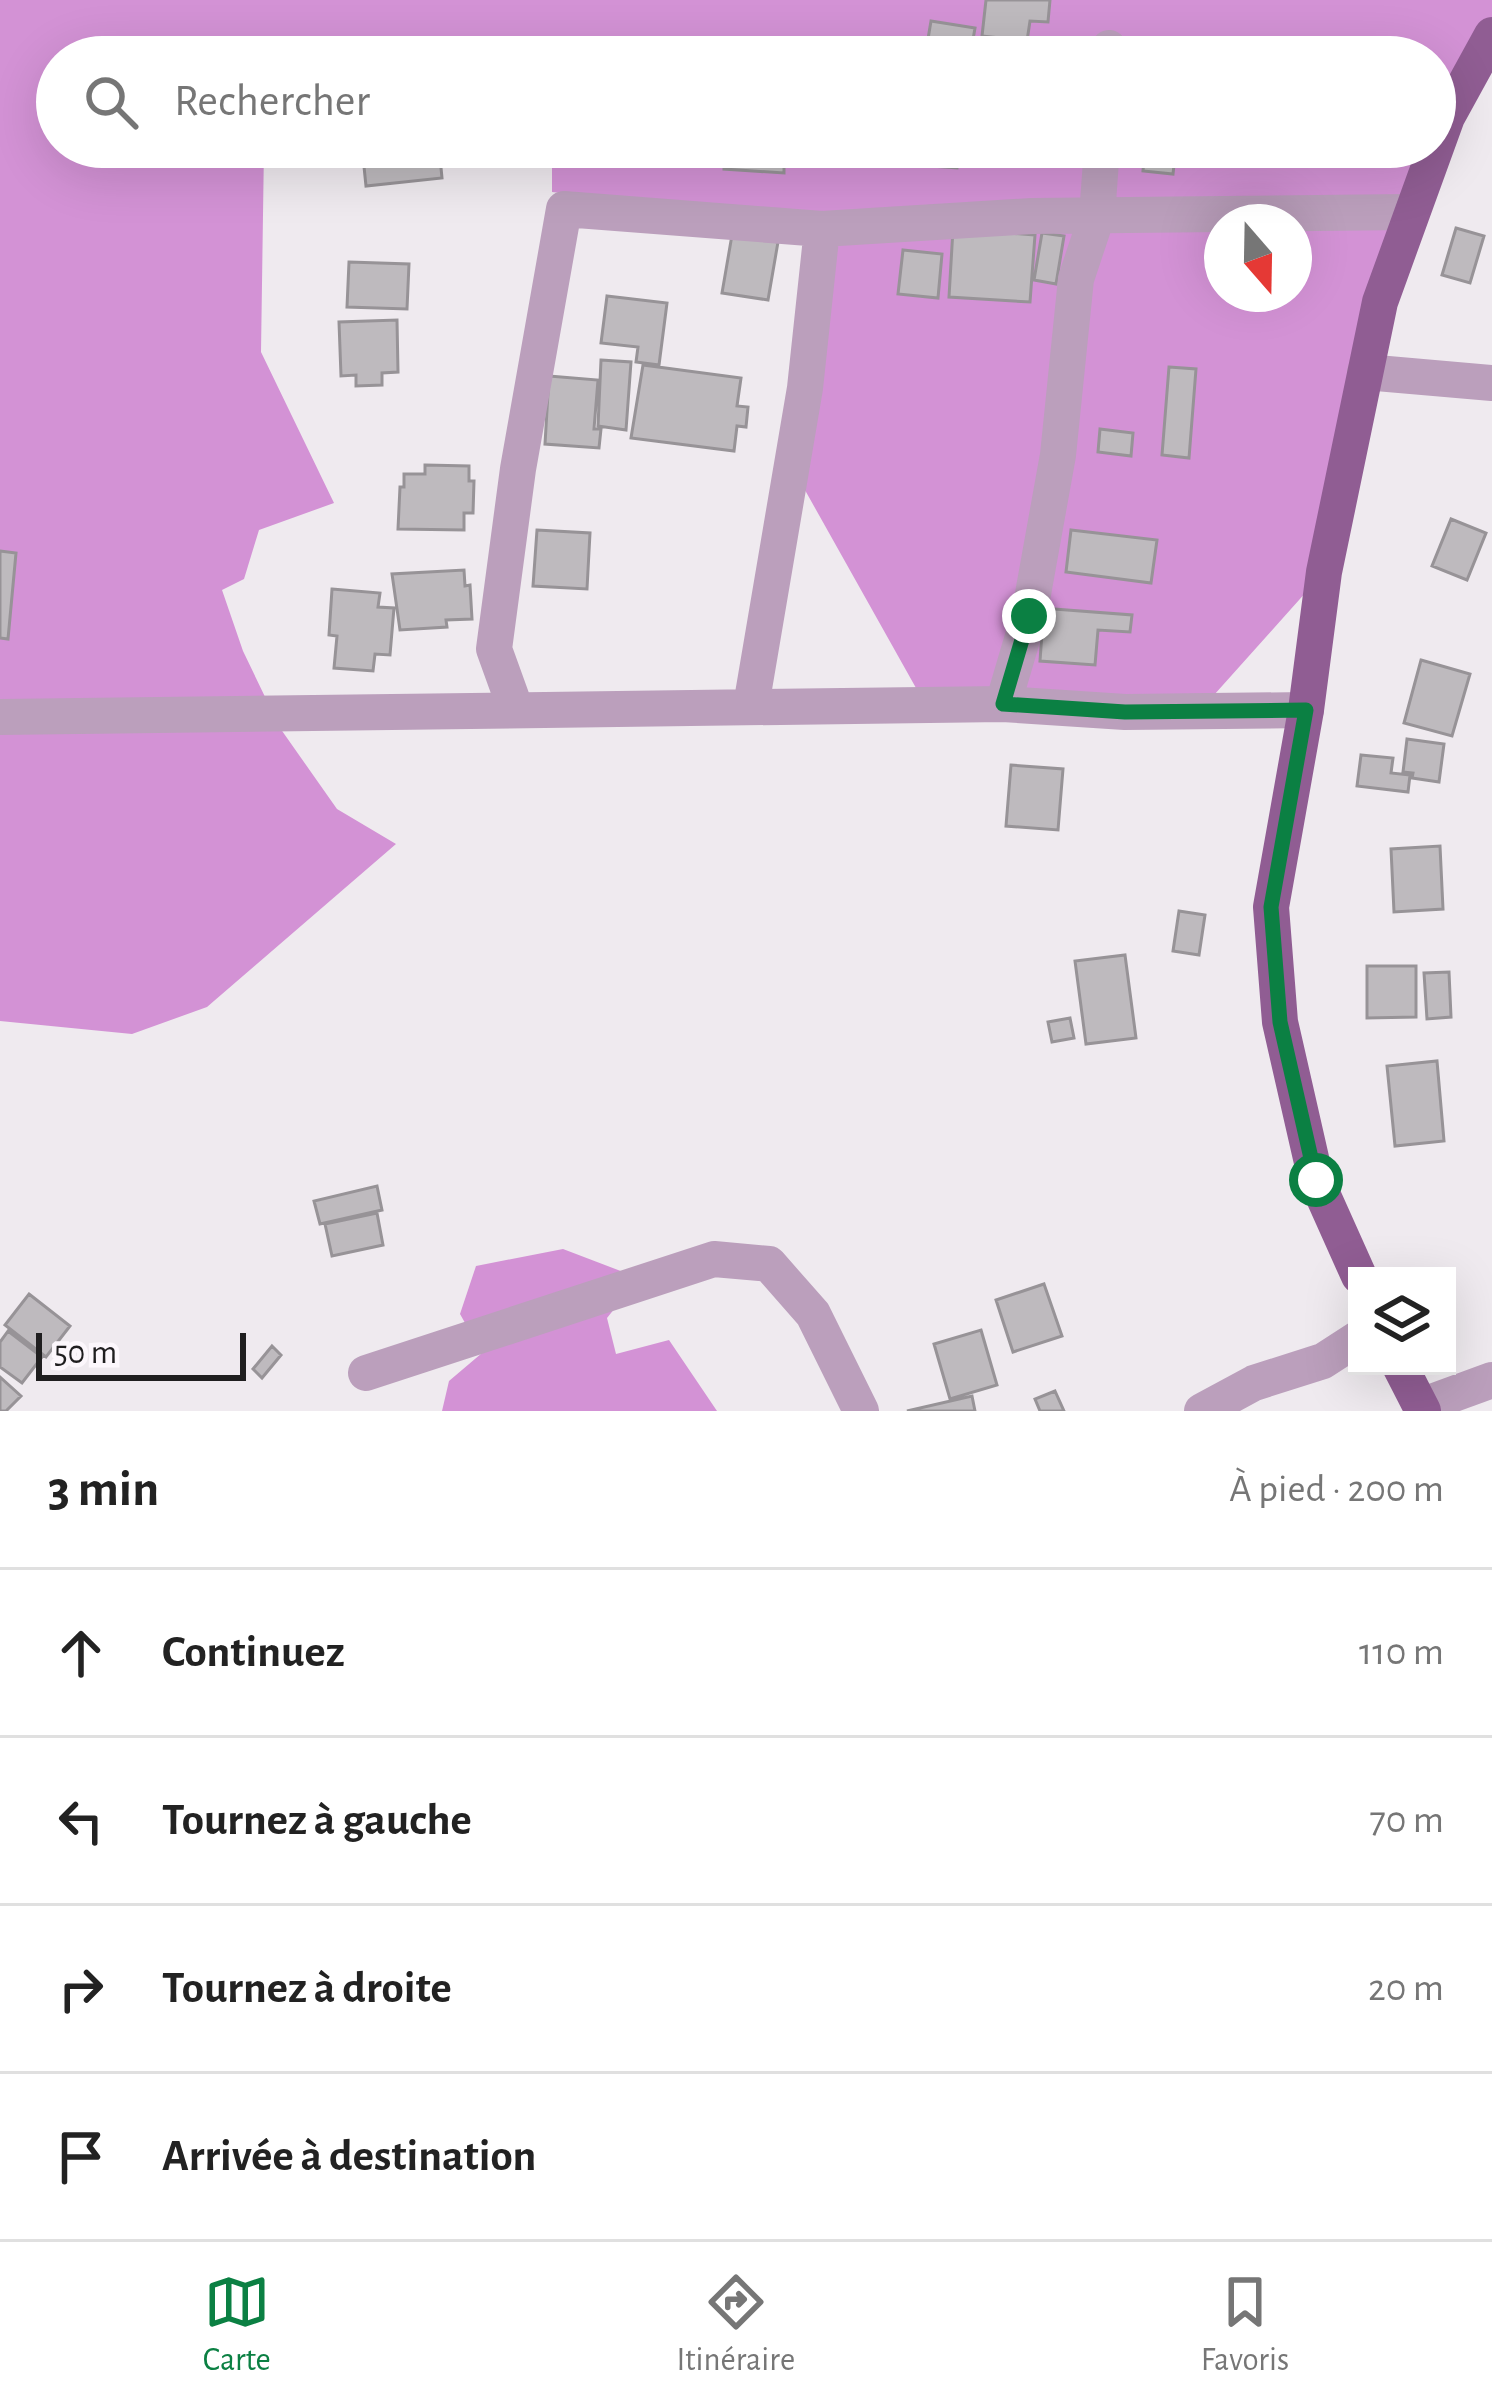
<!DOCTYPE html>
<html lang="fr">
<meta charset="utf-8">
<style>
:root{--surface:#fff;--page:#f2f2f2;--text:#222;--muted:#767676;--line:#e0e0e0;--accent:#0b8043}
body{margin:0;font-family:"Alegreya Sans",sans-serif;background:var(--page);color:var(--text)}
.controls{position:absolute;right:36px;bottom:36px;display:grid;overflow:hidden;border-radius:0px;box-shadow:0 12px 48px #0002}
.controls button{width:108px;height:108px;display:grid;place-items:center;padding:0;border:0;border-bottom:3px solid var(--line);background:var(--surface);color:var(--text);font:60px sans-serif}
.compass{position:absolute;left:1204px;top:204px;width:108px;height:108px;border-radius:50%;background:var(--surface);box-shadow:0 12px 48px #0002;rotate:160deg}
.scale{position:absolute;left:36px;bottom:30px;width:210px;box-sizing:border-box;padding-left:12px;border:6px solid #1f1e1f;border-top:0;font-size:33px;line-height:42px;white-space:nowrap;color:#1f1e1f;-webkit-text-stroke:9px #fcf7fc;paint-order:stroke}
.stop{position:absolute;width:36px;height:36px;margin:-27px;border:9px solid #0b8043;border-radius:50%;background:#fff}
.stop.end{background:#0b8043;border-color:#fff;box-shadow:0 3px 12px #0008}
.list{margin:0;padding:0;list-style:none}
h2{display:flex;justify-content:space-between;align-items:center;height:156px;margin:0;padding:0 48px;font-size:51px}
h2 small{font-size:39px;font-weight:400;color:var(--muted)}
.list li{display:grid;grid-template-columns:78px 1fr auto;gap:36px;align-items:center;box-sizing:border-box;height:168px;padding:0 48px;border-top:3px solid var(--line)}
.list b{display:block;font-size:45px;white-space:nowrap}
.list em{font-size:39px;font-style:normal;color:var(--muted)}
.icon{flex:none;width:66px;height:66px;fill:none;stroke:currentColor;stroke-width:2;stroke-linecap:round;stroke-linejoin:round}
.map{position:relative;flex:none;width:1492px;height:1411px;overflow:hidden}
.search{position:absolute;background:var(--surface);box-shadow:0 12px 48px #0002;left:36px;right:36px;top:36px;height:132px;display:flex;align-items:center;gap:30px;box-sizing:border-box;padding:0 42px;border-radius:66px;color:var(--muted);font-size:45px}
.sheet{height:828px;background:var(--surface)}
nav{display:flex;justify-content:space-around;align-items:center;box-sizing:border-box;height:168px;border-top:3px solid var(--line);background:var(--surface);font-size:33px;color:var(--muted)}
nav a{display:grid;justify-items:center;gap:6px}
nav .on{color:var(--accent)}
.map>svg:first-child{display:block}
</style>
<div class="map">
<svg width="1492" height="1411" viewBox="0 0 1492 1411">
<rect width="100%" height="100%" fill="#efeaef"/>
<path fill="#d392d5" fill-rule="evenodd" d="M0,0h1492v35l-45,82 -123,455 -110,123 -289,9 -124,-221 21,-251 -133,-25 -137,-15v-45h883v-90h-881l-1,-17 -173,17h-323v90h207l-3,205 73,151 -75,27 -15,49 -22,11 21,61 37,77 57,81 59,35 -189,163 -75,27 -132,-13zM1222,222h72v72h-72z
M563,1249l76,29 -32,40 9,36 53,-14 48,71h-275l7,-30 33,-28 -22,-39 16,-48z"/>
<path fill="#bebabe" stroke="#979397" stroke-width="3" d="M986,0h64l-2,22 -18,-1 -3,20 -45,-5z
M931,21l44,7 -5,29h-45z
M362,147h77l3,31 -76,8z
M697,147h104l-1,14 -16,-1v13l-60,-4 1,-18z
M892,147h67l-2,21 -67,-5z
M1145,147h31l-3,27 -30,-3z
M1456,228l28,8 -14,47 -28,-8z
M953,229l82,6 -5,67 -81,-5z
M1042,233l22,3 -8,48 -22,-4z
M732,235l46,7 -10,58 -46,-7z
M903,250l39,4 -4,44 -40,-4z
M349,262l60,2 -2,45 -60,-2z
M607,296l60,7 -8,62 -23,-3 2,-15 -37,-4z
M397,320l1,52 -16,1v12l-26,1v-11l-15,1 -2,-54z
M601,360l30,2 -5,68 -28,-4z
M643,365l98,13 -4,28 11,1 -2,20 -9,-1 -3,25 -103,-13z
M1169,367l27,2 -7,89 -27,-3z
M549,376l49,4 -4,49h7l-2,19 -54,-4z
M1100,429l33,4 -2,23 -33,-4z
M425,465l44,1v15h5l-1,32h-9v17l-66,-1 2,-42h4v-13h21z
M1451,519l35,14 -19,47 -35,-14z
M537,530l53,3 -3,56 -54,-3z
M1071,530l86,10 -6,43 -85,-11z
M0,551l16,2 -8,86 -8,-1z
M464,570l1,16 5,-1 2,34 -26,1 1,7 -47,3 -8,-56z
M332,589l48,4 -2,14 16,1 -4,47 -15,-1 -2,17 -39,-3 3,-32 -8,-1z
M1054,609l78,6 -2,17 -32,-2 -3,35 -55,-4 3,-42 10,1z
M1421,660l49,14 -18,62 -48,-13z
M1407,739l37,5 -5,38 -27,-4 1,-5 -10,-1z
M1361,755l32,3 -2,15 19,2 -2,17 -51,-6z
M1011,765l52,4 -5,61 -52,-4z
M1440,846l3,63 -49,3 -3,-63z
M1179,911l26,4 -6,40 -26,-4z
M1125,955l11,83 -50,6 -11,-83z
M1367,966h49v51l-49,1z
M1449,972l2,45 -24,2 -3,-46z
M1070,1018l4,20 -22,4 -4,-20z
M1437,1061l7,80 -49,5 -8,-80z
M377,1186l5,24 -62,14 -6,-23z
M377,1213l6,32 -51,11 -7,-32z
M1044,1284l18,52 -49,16 -17,-52z
M29,1294l41,32 -24,31 -41,-32z
M981,1330l16,55 -47,14 -16,-55z
M8,1331l34,26 -20,26 -22,-16v-25z
M272,1346l9,9 -19,23 -9,-9z
M0,1377l21,19 -15,15h-6z
M1055,1391l9,20h-24l-5,-12z
M972,1396l3,15h-68z"/>
<g fill="none" stroke-linecap="round" stroke-linejoin="round">
<path stroke="#bb9fbc" stroke-width="36" d="M1108,57l1,-9
M1365,372l127,11
M1003,704l26,-88 29,-161 18,-176 21,-63 5,-69
M751,706l54,-318 17,-159
M516,710l-22,-61 24,-180 46,-260 258,20 210,-13 377,-4
M0,717l1003,-13 122,8 181,-2
M366,1373l348,-114 55,5 44,50 48,97
M1421,1406l71,-26
M1202,1411l52,-28 69,-22 34,-22"/>
<path stroke="#905d93" stroke-width="36" d="M1359,1276l-43,-96 -36,-158 -9,-115 35,-197 18,-138 56,-270 67,-185 45,-82
M1400,1366l23,45"/>
</g>
<g fill="none" stroke-linecap="round" stroke-linejoin="round">
<path stroke="#0b8043" stroke-width="15" d="M1029,616l-26,88 122,8 181,-2 -35,197 9,115 36,158"/>
</g>
</svg>
<div class="controls">
<button><svg class="icon" aria-label="layers" viewBox="0 0 24 24"><path d="M12 4l9 5-9 5-9-5zM3 14l9 5 9-5"/></svg></button>
</div>
<svg class="compass" viewBox="-18 -18 36 36"><path d="M0-13l5 13h-10z" fill="#e53935"/><path d="M0 13l5-13h-10z" fill="#767676"/></svg>
<div class="scale">50 m</div>
<div class="stop" style="left:1316px;top:1180px"></div>
<div class="stop end" style="left:1029px;top:616px"></div>
<div class="search"><svg class="icon" aria-label="search" viewBox="0 0 24 24"><circle cx="10" cy="10" r="6"/><path d="M15 15l6 6"/></svg>Rechercher</div>
</div>
<section class="sheet">
<h2>3 min<small>À pied · 200 m</small></h2>
<ul class="list">
<li><svg class="icon" aria-label="ahead" viewBox="0 0 24 24"><path d="M12 20V5M6 11l6-6 6 6"/></svg><div><b>Continuez</b></div><em>110 m</em></li>
<li><svg class="icon" aria-label="left" viewBox="0 0 24 24"><path d="M17 20v-9H6M10 6l-5 5 5 5"/></svg><div><b>Tournez à gauche</b></div><em>70 m</em></li>
<li><svg class="icon" aria-label="right" viewBox="0 0 24 24"><path d="M7 20v-9h11M14 6l5 5-5 5"/></svg><div><b>Tournez à droite</b></div><em>20 m</em></li>
<li><svg class="icon" aria-label="arrive" viewBox="0 0 24 24"><path d="M6 21V4h12l-3 4 3 4H6"/></svg><div><b>Arrivée à destination</b></div></li>
</ul>
</section>
<nav>
<a class="on"><svg class="icon" aria-label="map" viewBox="0 0 24 24"><path d="M3 6l6-2 6 2 6-2v14l-6 2-6-2-6 2zM9 4v14M15 6v14"/></svg>Carte</a>
<a><svg class="icon" aria-label="directions" viewBox="0 0 24 24"><path d="M12 3l9 9-9 9-9-9zM9 14v-3h6M13 9l2 2-2 2"/></svg>Itinéraire</a>
<a><svg class="icon" aria-label="saved" viewBox="0 0 24 24"><path d="M7 4h10v16l-5-4-5 4z"/></svg>Favoris</a>
</nav>
